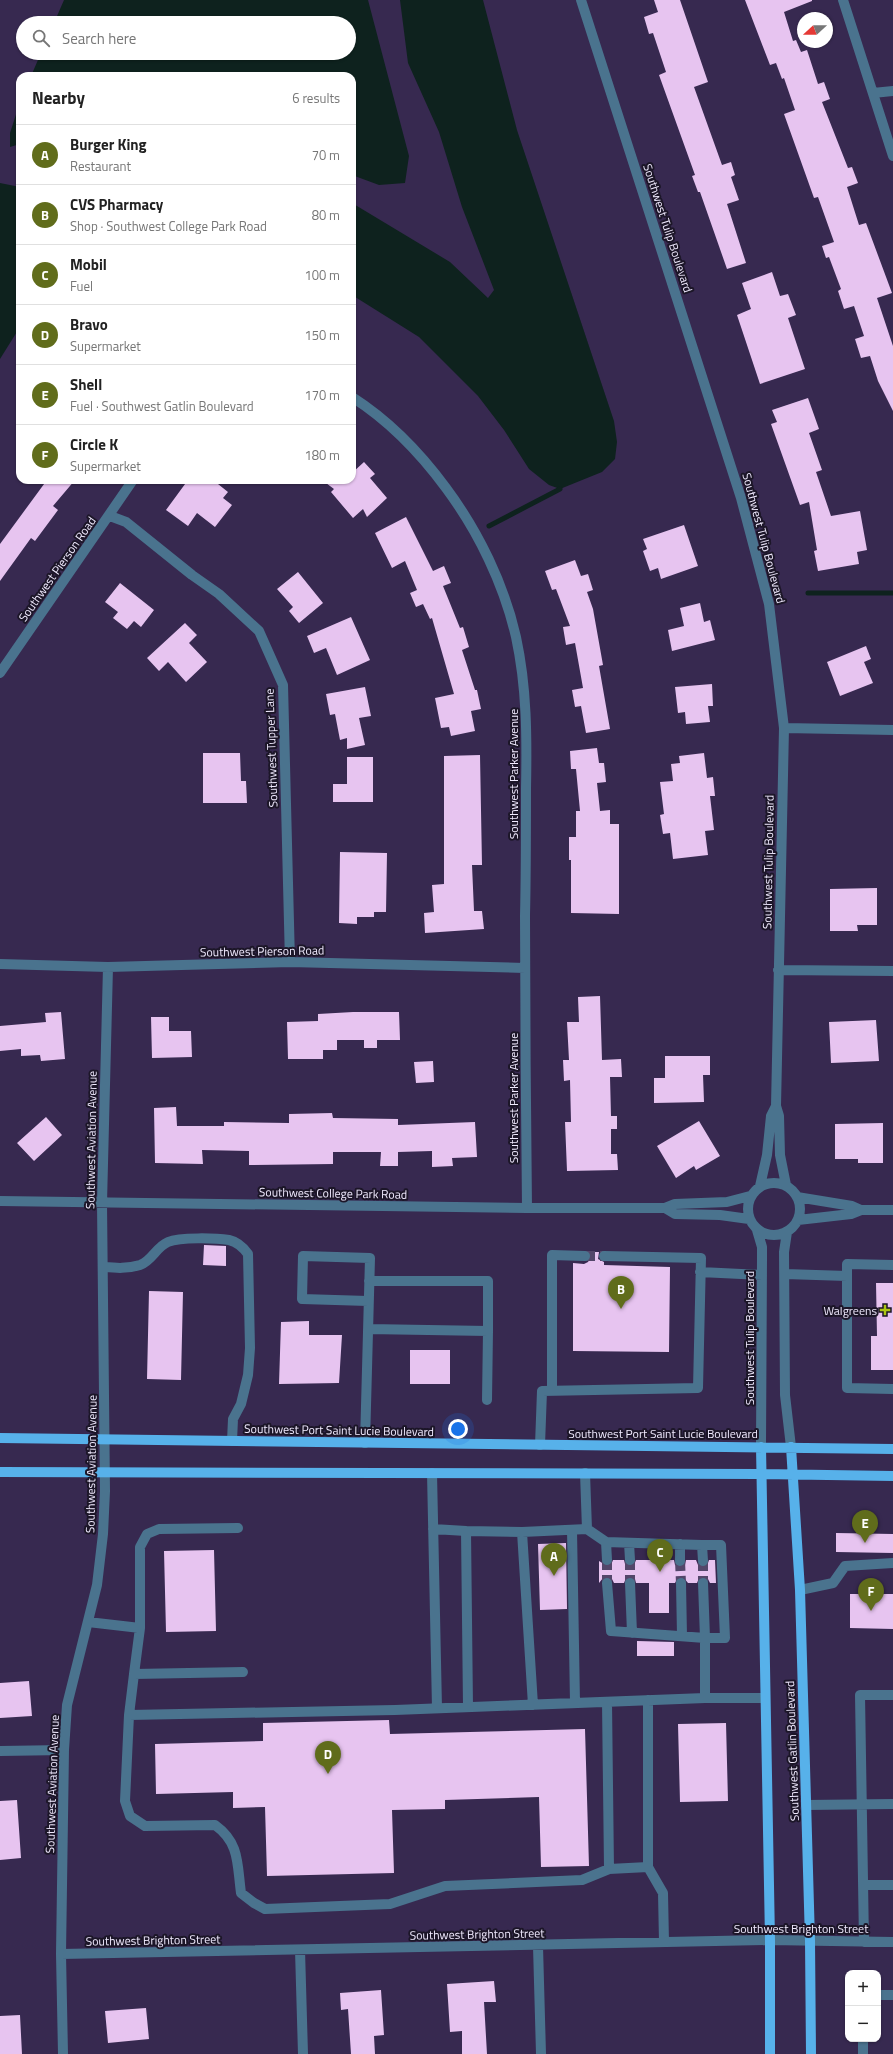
<!DOCTYPE html>
<meta charset="utf-8">
<style>
:root{--surface:#fff;--page:#f2f2f2;--text:#222;--muted:#767676;--line:#e0e0e0;--accent:#606c1b}
body{margin:0;font-family:"Titillium Web",sans-serif;background:var(--page);color:var(--text)}
.controls{position:absolute;right:12px;bottom:12px;display:grid;overflow:hidden;border-radius:8px;box-shadow:0 1px 3px #0004}
.controls button{width:36px;height:36px;display:grid;place-items:center;padding:0;border:0;border-bottom:1px solid var(--line);background:var(--surface);color:var(--text);font:20px sans-serif}
.compass{position:absolute;left:797px;top:12px;width:36px;height:36px;border-radius:50%;background:var(--surface);box-shadow:0 1px 3px #0004;rotate:249deg}
.you{position:absolute;left:458px;top:1429px;width:14px;height:14px;margin:-10px;border:3px solid #fff;border-radius:50%;background:#1a73e8;box-shadow:0 0 0 6px #1a73e833}
.badge{display:grid;place-items:center;width:26px;height:26px;border-radius:50%;background:var(--accent);color:#fff;font-size:13px;font-weight:700}
.pin{position:absolute;translate:-50% -33px;filter:drop-shadow(0 1px 2px #0008)}
.pin::after{content:'';position:absolute;top:21px;width:14px;height:12px;background:inherit;clip-path:polygon(0 0,100% 0,50% 100%)}
.list{margin:0;padding:0;list-style:none}
h2{display:flex;justify-content:space-between;align-items:center;height:52px;margin:0;padding:0 16px;font-size:17px}
h2 small{font-size:13px;font-weight:400;color:var(--muted)}
.list li{display:grid;grid-template-columns:26px 1fr auto;gap:12px;align-items:center;box-sizing:border-box;height:60px;padding:0 16px;border-top:1px solid var(--line)}
.list b{display:block;font-size:15px;white-space:nowrap}
.list p{margin:0;font-size:13px;white-space:nowrap;color:var(--muted)}
.list em{font-size:13px;font-style:normal;color:var(--muted)}
.icon{flex:none;width:22px;height:22px;fill:none;stroke:currentColor;stroke-width:2;stroke-linecap:round;stroke-linejoin:round}
.map{position:relative;flex:none;width:893px;height:2054px;overflow:hidden}
.search{position:absolute;background:var(--surface);box-shadow:0 1px 3px #0004;left:16px;top:16px;width:340px;height:44px;display:flex;align-items:center;gap:10px;box-sizing:border-box;padding:0 14px;border-radius:22px;color:var(--muted);font-size:15px}
.panel{position:absolute;background:var(--surface);box-shadow:0 1px 3px #0004;left:16px;top:72px;width:340px;height:412px;border-radius:12px}
.map>svg:first-child{display:block}
</style>
<div class="map">
<svg width="893" height="2054" viewBox="0 0 893 2054">
<rect width="100%" height="100%" fill="#372950"/>
<path fill="#0e221e" d="M64,0h304l41,156 -4,27 -26,2 -27,-10v-99h-321l10,-23h308v-30h-295z
M400,0h83l34,130 97,291 3,21 -2,17 -13,13 -42,17 -11,-4 -20,-16 -25,-39 -26,-34 -59,-59 -67,-42v-92l98,59 38,36 6,-8 -32,-83 -23,-75 -31,-69z
M20,102v42l-10,3v-14z
M0,183l20,4v140l-20,32z"/>
<g fill="none" stroke-linecap="round" stroke-linejoin="round">
<path stroke="#0e221e" stroke-width="5" d="M489,526l71,-37
M808,593h85"/>
</g>
<path fill="#e7c4f0" d="M654,0h26l28,82 -14,5 28,78 9,-3 4,13 -4,2 8,23 -12,4 19,59 -19,6 -27,-77h-2l-6,-16 3,-1 -36,-100 7,-3 -13,-39 -4,1 -5,-17 14,-5z
M745,0h67v1l-28,11 9,29 3,-1 5,12 6,-2 11,34 6,-2 6,17 -8,3 26,66 4,-1 6,16 -11,4 12,38 7,-2 26,70 -15,5 16,48v65l-15,-30 -8,-25 -9,2 -6,-19 9,-3 -10,-30 -10,3 -6,-18 3,-2 -12,-32 -3,1 -4,-12 12,-4 -16,-45 -4,1 -30,-84 11,-4 -11,-32 -2,1 -6,-16 -6,2z
M772,272l8,24 8,-2 8,21 -8,3 17,51 -45,15 -23,-69 14,-6 -9,-26z
M808,398l11,31 -10,4 13,37 -6,2 15,44 29,-5 7,39 -10,2 2,12 -41,7 -4,-20 3,-1 -8,-48 -9,3 -29,-81 6,-2 -5,-12z
M364,462l11,12 -5,4 17,20 -20,19 -4,-8 -10,9 -22,-26 3,-3 -12,-9h30v-7z
M47,480h28l-22,26 5,4 -23,31 -4,-3 -31,43v-37z
M188,480h25l15,12 -5,6 9,7 -17,22 -18,-14 -9,13 -22,-16z
M406,517l27,54 11,-5 7,17 -8,3 17,42 3,-1 6,20 -7,3 13,40h2l4,19 -10,2 4,20 -24,5 -2,-9 -8,1 -6,-30 19,-4 -22,-76 -2,1 -7,-15 -7,3 -6,-14 7,-3 -12,-29 -13,7 -17,-35z
M684,525l14,41 -37,13 -3,-11 -8,3 -7,-20 4,-2 -4,-10z
M575,560l6,16 7,-2 5,16 -6,2 6,17 10,56 -4,1 11,63 -24,4 -5,-27 -6,1 -3,-17 11,-2 -8,-45 -9,2 -3,-18 7,-1 -14,-37 -4,1 -7,-19z
M298,572l25,31 -24,20 -10,-12 4,-4 -16,-18z
M120,583l34,27 -13,17 -7,-6 -7,8 -14,-11 5,-6 -13,-10z
M700,603l4,19 6,-2 5,20 -43,11 -4,-21 16,-4 -4,-18z
M351,617l19,43 -33,15 -11,-27 -12,5 -7,-17z
M185,623l12,12 -8,8 18,19 -21,20 -18,-20 -9,9 -12,-13z
M866,646l5,13 -7,3 9,21 -33,13 -13,-34z
M712,684l1,22h-5l2,16 -24,2 -1,-12 -7,1 -3,-26z
M365,687l6,29 -12,2 6,27 -18,4v-11l-7,2 -5,-26 -5,1 -4,-21z
M597,748l2,15h5l2,19 -9,1 3,28 10,-1v14h9v90l-48,-1v-53h-2v-23h7v-26h4l-4,-42h-5l-1,-18z
M203,753h37l1,28h5l1,22h-44z
M704,753l3,25 6,-1 2,19h-5l4,34 -9,1 3,24 -35,4 -3,-26 -7,1 -3,-19 4,-1 -4,-32 13,-1 -2,-17 9,-1 -1,-7z
M480,755l2,110h-10l2,46h8l2,18 -59,4 -1,-20 10,-1 -2,-27 12,-1v-128z
M347,757h26v45h-40v-18h14z
M340,852l47,1 -1,59h-12v5h-17v7l-18,-1z
M877,888v37h-20l1,6h-28v-42z
M600,996l2,64 19,-1 1,18h-12l1,39h6v13h-6v25h6l1,16 -51,1 -2,-49h6l-1,-42 -6,1 -1,-21h6l-2,-38h12l-1,-25z
M61,1012l4,47 -24,2 -1,-6 -19,1v-7l-21,2v-25l46,-4 -1,-9z
M353,1012h46l1,28h-23v8h-13v-8h-27v10h-14v9h-35l-1,-37 31,-1v-7z
M151,1017h18v14h22l1,26 -40,1z
M876,1020l3,41 -48,2 -2,-41z
M665,1056h45v19h-7l1,27 -50,1v-25h11z
M433,1061l1,21 -18,1 -2,-21z
M176,1107l1,19h47v-4l65,1v-9l43,-1 1,5 65,1v6l77,-3 2,35 -25,1 1,8 -21,1v-16l-34,1v14h-18l1,-14h-48v12l-84,1v-14l-47,-1 1,14 -48,-1 -1,-55z
M46,1117l16,18 -28,26 -17,-18z
M699,1121l21,35 -24,14 -2,-4 -18,12 -19,-32z
M883,1123v40h-25v-4h-23v-35z
M204,1245l22,1v20l-23,-1z
M590,1252h9l-1,7 6,3v3l66,2 -1,85 -96,-1v-88l11,1 4,-2 3,-5z
M876,1283h17v87h-22v-34h6z
M149,1291l34,1 -2,88 -34,-1z
M309,1321v14h33l-3,48 -60,1 2,-62z
M410,1350h40v34h-40z
M836,1533l57,1v19l-57,-1z
M566,1543l1,66 -27,1 -2,-66z
M214,1550l2,81 -50,1 -2,-81z
M613,1560h11l1,4 5,2 4,-1 2,-5h38l1,5 5,2 5,-2 1,-5h10l2,5 5,2 4,-1 2,-6h6l1,23h-6l-2,-4 -5,-2 -4,1 -2,5h-9l-4,-5 -6,-1 -3,6h-6v30h-20v-30h-13l-1,-4 -5,-2 -4,1 -2,5h-10l-2,-4 -5,-2 -4,1 -4,5v-22l8,5 4,-1z
M850,1594h43v35l-43,-1z
M637,1641l37,1v14h-37z
M29,1681l3,35 -32,2v-35z
M389,1720l1,14 195,-5 4,137 -48,1 -2,-70 -94,3v9l-53,1 2,63 -127,3 -2,-69 -32,1v-16l-77,2 -1,-50 108,-3v-18z
M726,1723l2,78 -48,1 -2,-78z
M17,1800l4,58 -21,2v-59z
M494,1981l2,21h-12l3,52h-25v-23l-12,1 -3,-48z
M381,1990l3,45 -10,1 1,18h-24l-3,-45 -7,1 -1,-17z
M146,2008l3,31 -41,4 -3,-32z
M20,2015l2,39h-22v-38z"/>
<g fill="none" stroke-linecap="round" stroke-linejoin="round">
<path stroke="#53466a" stroke-width="10" stroke-dasharray="10 5" stroke-linecap="butt" d="M585,1256h19
M607,1560v23
M630,1560v23
M680,1561l1,22
M703,1561v22"/>
<path stroke="#4a738e" stroke-width="10" d="M581,0l160,498 28,106 15,124 -8,378 3,10 1,39 6,30
M843,0l50,156
M873,93l20,-2
M352,397c36,23 69,57 94,91 32,43 58,96 70,149 11,51 11,101 10,152 0,42 0,85 -1,127 0,97 1,195 2,292
M110,516l16,6 66,53 27,19 40,37 24,54 7,277
M0,673l133,-193
M784,728l109,2
M0,964l108,3 182,-5 235,6
M778,970l115,1
M748 1209a26 26 0 1 1 52 0a26 26 0 1 1-52 0Z
M760,1186l7,-31 4,-39 5,-10
M797,1197l55,9 9,4
M0,1201l527,7h138l10,-4 52,-2 23,-6
M665,1208l10,6 45,1 29,4
M798,1220l53,-6 10,-4h32
M757,1230l5,17v12l-1,188
M787,1232l-3,20 1,143 6,52
M893,1265l-46,-1v124l46,1
M103,1267c13,1 24,2 37,-2 12,-4 16,-18 28,-23 12,-5 48,-4 61,-2 9,2 14,7 19,14l2,94 -2,27 -7,29 -8,15 -1,22
M700,1272l62,3
M785,1274l62,2
M368,1329l120,2v-50h-119
M552,1391v-136l33,1
M487,1400l1,-69
M365,1443l5,-185 -67,-2 -1,43 66,2
M540,1445l2,-54 156,-3 3,-130 -97,-2
M432,1473l5,235
M585,1473l2,56 19,13 1,18
M433,1529l33,2
M572,1530l3,173
M606,1542l96,3 1,16
M629,1543l1,17
M680,1544v17
M702,1545h19l4,93h-20l-2,-55
M607,1583l4,48 94,7v60
M630,1583l2,50
M681,1583l1,53
M800,1590l33,-7 12,-17 48,-3
M88,1622l52,6
M243,1672l-109,2 -5,41 -4,86 5,15 15,10 70,-1c25,18 22,39 26,68l13,10 11,6 125,-5 55,-18 137,-6 27,-11 39,-2 15,26 1,49
M134,1674l6,-46v-81l7,-13 12,-5 79,-1
M648,1700v167
M607,1702l2,167
M533,1705l-11,-173 65,-3
M468,1707l-2,-176 56,1
M129,1715l266,-5 310,-12h60
M0,1751l64,-1
M806,1805l87,-1
M863,1885h30
M864,1942l-4,-247h33
M538,1946l3,108
M300,1950l3,104
M61,1954l709,-14 123,2
M878,1995h15
M63,2054l-2,-100 3,-204 3,-45 30,-120 6,-51 2,-43 -3,-288 6,-236
M863,2054v-15"/>
<path stroke="#57b1ea" stroke-width="10" d="M0,1438l893,11
M761,1447l9,493v114
M791,1447l9,143 10,351 1,113
M0,1472l760,2 133,2"/>
</g>
<path fill="#acc613" stroke="#1c1628" stroke-width="1.5" d="M883 1304h4v4h4v4h-4v4h-4v-4h-4v-4h4z"/>
<g text-anchor="middle" dominant-baseline="central" stroke-width="4" stroke-linejoin="round" paint-order="stroke">
<g font-size="12" fill="#f1ebff" stroke="#1c1628">
<text transform="translate(668 228) rotate(72)">Southwest Tulip Boulevard</text>
<text transform="translate(764 538) rotate(75)">Southwest Tulip Boulevard</text>
<text transform="translate(57 569) rotate(-55)">Southwest Pierson Road</text>
<text transform="translate(271 748) rotate(-92)">Southwest Tupper Lane</text>
<text transform="translate(513 774) rotate(-90)">Southwest Parker Avenue</text>
<text transform="translate(768 862) rotate(-89)">Southwest Tulip Boulevard</text>
<text transform="translate(262 951) rotate(-1)">Southwest Pierson Road</text>
<text transform="translate(513 1098) rotate(-90)">Southwest Parker Avenue</text>
<text transform="translate(91 1140) rotate(-89)">Southwest Aviation Avenue</text>
<text transform="translate(333 1193) rotate(1)">Southwest College Park Road</text>
<text transform="translate(749 1338) rotate(-90)">Southwest Tulip Boulevard</text>
<text transform="translate(339 1430) rotate(1)">Southwest Port Saint Lucie Boulevard</text>
<text x="663" y="1433">Southwest Port Saint Lucie Boulevard</text>
<text transform="translate(91 1464) rotate(-89)">Southwest Aviation Avenue</text>
<text transform="translate(792 1751) rotate(-92)">Southwest Gatlin Boulevard</text>
<text transform="translate(52 1784) rotate(-88)">Southwest Aviation Avenue</text>
<text x="801" y="1928">Southwest Brighton Street</text>
<text transform="translate(477 1934) rotate(-1)">Southwest Brighton Street</text>
<text transform="translate(153 1940) rotate(-1)">Southwest Brighton Street</text>
</g>
<g font-size="12" fill="#f1ebff" stroke="#1c1628" text-anchor="end">
<text x="877" y="1310">Walgreens</text>
</g>
</g>
</svg>
<div class="controls">
<button>+</button>
<button>−</button>
</div>
<svg class="compass" viewBox="-18 -18 36 36"><path d="M0-13l5 13h-10z" fill="#e53935"/><path d="M0 13l5-13h-10z" fill="#767676"/></svg>
<div class="you"></div>
<div class="pin badge" style="left:554px;top:1576px">A</div>
<div class="pin badge" style="left:621px;top:1309px">B</div>
<div class="pin badge" style="left:660px;top:1572px">C</div>
<div class="pin badge" style="left:328px;top:1774px">D</div>
<div class="pin badge" style="left:865px;top:1543px">E</div>
<div class="pin badge" style="left:871px;top:1611px">F</div>
<div class="search"><svg class="icon" aria-label="search" viewBox="0 0 24 24"><circle cx="10" cy="10" r="6"/><path d="M15 15l6 6"/></svg>Search here</div>
<section class="panel">
<h2>Nearby<small>6 results</small></h2>
<ul class="list">
<li><span class="badge">A</span><div><b>Burger King</b><p>Restaurant</p></div><em>70 m</em></li>
<li><span class="badge">B</span><div><b>CVS Pharmacy</b><p>Shop · Southwest College Park Road</p></div><em>80 m</em></li>
<li><span class="badge">C</span><div><b>Mobil</b><p>Fuel</p></div><em>100 m</em></li>
<li><span class="badge">D</span><div><b>Bravo</b><p>Supermarket</p></div><em>150 m</em></li>
<li><span class="badge">E</span><div><b>Shell</b><p>Fuel · Southwest Gatlin Boulevard</p></div><em>170 m</em></li>
<li><span class="badge">F</span><div><b>Circle K</b><p>Supermarket</p></div><em>180 m</em></li>
</ul>
</section>
</div>
